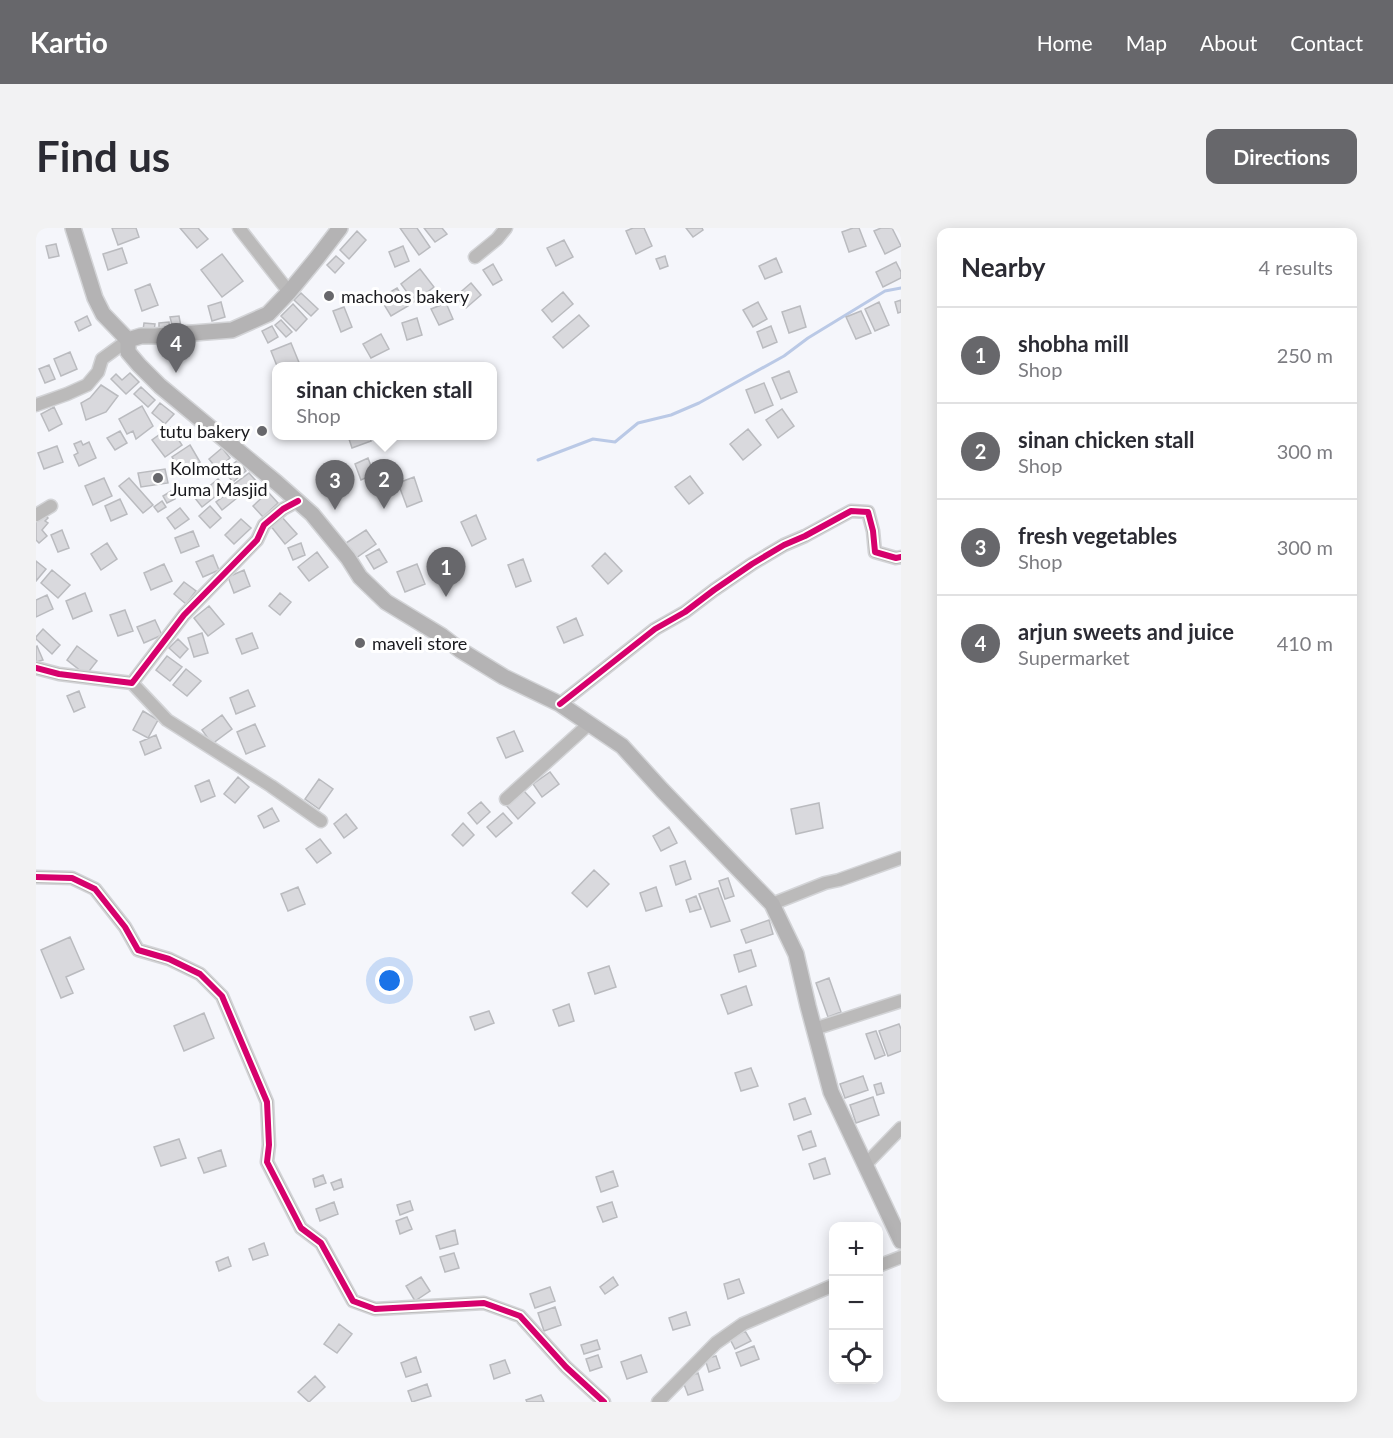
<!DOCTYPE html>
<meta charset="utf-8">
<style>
:root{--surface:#fff;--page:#f2f2f3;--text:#2b2b33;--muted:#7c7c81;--line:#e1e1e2;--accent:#67676b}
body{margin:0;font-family:Lato,sans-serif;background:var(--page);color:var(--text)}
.controls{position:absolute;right:18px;bottom:18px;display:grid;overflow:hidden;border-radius:12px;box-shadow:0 3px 15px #0003}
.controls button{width:54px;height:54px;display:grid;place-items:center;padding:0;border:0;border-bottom:2px solid var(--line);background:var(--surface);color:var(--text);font:30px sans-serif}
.you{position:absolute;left:354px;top:753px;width:21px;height:21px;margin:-15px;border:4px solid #fff;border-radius:50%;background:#1a73e8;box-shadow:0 0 0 9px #1a73e833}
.badge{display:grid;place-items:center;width:39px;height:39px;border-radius:50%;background:var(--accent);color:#fff;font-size:20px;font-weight:700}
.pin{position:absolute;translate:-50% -50px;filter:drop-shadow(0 2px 3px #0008)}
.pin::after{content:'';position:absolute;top:32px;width:21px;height:18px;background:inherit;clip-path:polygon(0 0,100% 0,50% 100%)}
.popup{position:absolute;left:236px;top:134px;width:225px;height:78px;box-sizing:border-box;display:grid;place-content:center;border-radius:12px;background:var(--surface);filter:drop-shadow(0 2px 4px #0005);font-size:20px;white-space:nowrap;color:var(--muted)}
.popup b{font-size:22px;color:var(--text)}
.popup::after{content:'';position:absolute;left:50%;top:100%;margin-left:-12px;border:12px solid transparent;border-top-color:var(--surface)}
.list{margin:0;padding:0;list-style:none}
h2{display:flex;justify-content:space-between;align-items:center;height:78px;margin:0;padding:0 24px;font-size:26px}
h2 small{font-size:20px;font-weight:400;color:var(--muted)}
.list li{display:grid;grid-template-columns:39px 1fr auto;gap:18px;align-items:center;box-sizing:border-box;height:96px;padding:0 24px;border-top:2px solid var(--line)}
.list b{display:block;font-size:22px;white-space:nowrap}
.list p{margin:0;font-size:20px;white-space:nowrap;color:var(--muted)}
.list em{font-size:20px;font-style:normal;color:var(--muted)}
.icon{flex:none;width:33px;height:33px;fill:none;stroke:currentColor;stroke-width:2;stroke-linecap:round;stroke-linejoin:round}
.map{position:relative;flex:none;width:865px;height:1174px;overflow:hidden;border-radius:12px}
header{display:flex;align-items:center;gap:36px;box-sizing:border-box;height:84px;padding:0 30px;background:var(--accent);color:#fff}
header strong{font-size:28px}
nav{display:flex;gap:33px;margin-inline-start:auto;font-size:21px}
.intro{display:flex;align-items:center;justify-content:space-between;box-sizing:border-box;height:144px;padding:0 36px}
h1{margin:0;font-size:42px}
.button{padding:15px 27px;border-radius:12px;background:var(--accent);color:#fff;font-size:21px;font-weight:700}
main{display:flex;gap:36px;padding:0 36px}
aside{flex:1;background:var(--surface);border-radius:12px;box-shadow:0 3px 15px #0003}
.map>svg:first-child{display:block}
</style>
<header>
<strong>Kartio</strong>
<nav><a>Home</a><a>Map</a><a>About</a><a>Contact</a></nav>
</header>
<div class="intro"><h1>Find us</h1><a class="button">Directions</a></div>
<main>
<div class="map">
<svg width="865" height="1174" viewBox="0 0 865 1174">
<rect width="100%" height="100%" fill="#f5f6fb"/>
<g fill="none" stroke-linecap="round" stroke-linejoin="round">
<path stroke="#bac9e6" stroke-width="3" d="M502,232l55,-21 22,3 23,-19 33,-8 28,-12 85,-47 24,-18 77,-47 16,-3"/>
</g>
<path fill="#d9d9dd" stroke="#babbbf" stroke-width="1.5" d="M76,0h24l3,9 -21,8z
M144,0h18l10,11 -11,9z
M364,0h17l13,19 -11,8z
M388,0h18l5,6 -12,8z
M597,0h11l8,18 -16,8 -10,-23z
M650,0h16l1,2 -10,7z
M817,0h6l7,18 -17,6 -7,-20z
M845,0h11l9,18 -16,8 -11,-23z
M321,3l9,9 -17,19 -9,-9z
M528,12l9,17 -17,9 -9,-18z
M20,16l3,12 -10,2 -3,-12z
M367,18l6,15 -14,6 -6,-15z
M86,20l5,15 -19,7 -5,-16z
M186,26l21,27 -21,16 -21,-27z
M300,28l8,7 -9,10 -8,-8z
M629,28l3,10 -8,3 -4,-10z
M740,30l6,14 -17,7 -6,-13z
M860,34l5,10v6l-18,9 -7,-15z
M457,36l9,16 -9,5 -10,-15z
M384,41l14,18 -20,15 -13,-18z
M435,55l10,12 -15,13 -10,-12z
M114,56l8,21 -16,6 -7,-21z
M361,60l11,18 -17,10 -11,-18z
M527,64l10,12 -21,18 -10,-12z
M265,65l17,16 -7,7 -17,-16z
M865,72v12l-3,1 -3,-11z
M185,74l4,15 -13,4 -4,-15z
M722,74l9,17 -14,8 -10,-17z
M843,74l10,23 -14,6 -10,-22z
M410,75l7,16 -14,6 -8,-16z
M257,76l14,15 -11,12 -15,-15z
M764,78l6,21 -17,6 -7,-21z
M308,79l8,20 -11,5 -8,-21z
M825,83l10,22 -15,6 -10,-22z
M543,87l10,11 -26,22 -10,-11z
M51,88l4,9 -12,6 -4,-9z
M143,88l2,11 -8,2 -3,-12z
M381,90l5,17 -15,5 -5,-17z
M245,92l11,12 -6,5 -11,-12z
M133,94l1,8h-11v-7z
M108,95l11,1 -1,7 -11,-1z
M236,98l6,11 -10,6 -6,-12z
M735,98l6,16 -14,6 -6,-16z
M345,106l8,15 -18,9 -8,-14z
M255,115l9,22 -5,1h-18l-6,-15z
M34,124l7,17 -16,7 -7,-17z
M13,137l6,14 -10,4 -6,-14z
M753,143l8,21 -16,7 -9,-21z
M94,145l9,9 -13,12 -15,-15 5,-5 6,6z
M728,155l9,22 -18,8 -9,-23z
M65,157l17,11 -12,16 -20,8 -5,-17 9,-5z
M105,159l14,13 -7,7 -14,-13z
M124,175l14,11 -9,10 -13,-11z
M106,178l11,20 -17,13 -3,-8 -6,3 -8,-15z
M18,179l8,17 -13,7 -8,-17z
M746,181l12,17 -16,12 -12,-18z
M134,199l12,18 -17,12 -13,-17z
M712,201l13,16 -18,15 -13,-16z
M84,203l7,12 -12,7 -8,-12z
M312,208h21l2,5 -19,7z
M45,213l2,4 6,-3 7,16 -17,8 -5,-11 4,-2 -4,-9z
M154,217l10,17 -18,11 -10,-16z
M21,218l6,16 -19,7 -6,-16z
M186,220l8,10 -13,11 -8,-10z
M332,230l6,16 -13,6 -6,-16z
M202,232l8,11 -13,11 -9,-11z
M129,241l3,14 -27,4 -3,-14z
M213,245l8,9 -16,13 -8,-10z
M654,248l13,17 -14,11 -14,-17z
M378,249l8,24 -15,6 -9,-24z
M68,250l8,18 -19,9 -8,-19z
M93,250l24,27 -10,8 -24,-27z
M182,251l8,9 -24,19 -7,-9z
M135,263l4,8 -8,4 -4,-7z
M195,263l6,7 -15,12 -6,-8z
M232,264l10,11 -15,14 -10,-11z
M84,271l7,15 -16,7 -6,-15z
M126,273l4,6 -8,5 -4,-5z
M174,278l11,12 -11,10 -11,-12z
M144,280l9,11 -14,10 -8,-11z
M7,285l5,5 -3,3 3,2 -6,7 5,6 -8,7 -3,-3v-21z
M440,287l10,24 -14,7 -11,-24z
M245,288l16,18 -12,10 -15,-19z
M205,291l10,9 -17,16 -9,-9z
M26,302l7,18 -11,4 -7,-17z
M330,302l10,14 -20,14 -10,-15z
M157,303l6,15 -18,7 -6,-15z
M71,315l10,16 -16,11 -10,-16z
M265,315l4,12 -12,5 -5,-12z
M343,321l8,13 -13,7 -8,-13z
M281,324l11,15 -19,14 -11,-14z
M569,325l17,18 -14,13 -16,-18z
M177,327l6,15 -16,7 -7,-15z
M487,331l8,22 -15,6 -8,-22z
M0,333l10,8 -10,12z
M128,336l8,17 -21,9 -7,-17z
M381,336l8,20 -20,8 -8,-20z
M16,342l18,15 -12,13 -17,-15z
M208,342l6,16 -16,7 -6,-16z
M148,354l12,9 -10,13 -12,-10z
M49,365l7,18 -19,8 -7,-18z
M244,365l11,9 -11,13 -11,-9z
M11,367l6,14 -17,8v-17z
M173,378l15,18 -16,12 -14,-18z
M89,382l8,21 -15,5 -8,-21z
M540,390l7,17 -19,8 -7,-16z
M119,392l7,15 -18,8 -7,-16z
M7,401l17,16 -8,9 -16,-15v-2z
M166,405l6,20 -14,4 -6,-19z
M216,405l6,15 -16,6 -6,-15z
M142,411l10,10 -8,9 -11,-10z
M1,418l6,14 -7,2v-15z
M41,418l20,15 -11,14 -19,-15z
M131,428l15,11 -12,14 -14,-11z
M150,441l15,12 -14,15 -14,-11z
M212,462l7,16 -19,8 -6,-16z
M43,463l6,16 -11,5 -7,-16z
M107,483l15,9 -10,18 -15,-8z
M186,487l10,14 -20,15 -10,-14z
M219,496l10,22 -19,8 -9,-22z
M478,503l9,20 -17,7 -9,-20z
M120,507l5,13 -16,7 -5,-13z
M514,544l9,12 -17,13 -9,-13z
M202,549l11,10 -14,16 -11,-9z
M283,551l14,10 -14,20 -14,-10z
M173,552l6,16 -14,6 -6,-16z
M487,562l12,13 -17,16 -12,-14z
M445,574l9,10 -13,12 -9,-11z
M783,575l4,25 -27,6 -5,-25z
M236,580l7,13 -15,7 -6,-12z
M467,585l9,10 -16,14 -9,-10z
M310,586l11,14 -13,10 -10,-14z
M427,595l11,12 -11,11 -11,-11z
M633,599l8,16 -16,8 -8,-15z
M284,611l11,14 -14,10 -11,-14z
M649,633l6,18 -15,6 -6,-19z
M558,642l15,14 -22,23 -15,-14z
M692,650l6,18 -9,3 -6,-18z
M262,659l7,17 -17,7 -7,-17z
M620,659l6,19 -16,5 -6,-18z
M682,660l12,33 -19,6 -12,-33z
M660,668l5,13 -11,3 -4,-12z
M733,692l4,14 -27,9 -5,-13z
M34,709l14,32 -18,8 7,16 -12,5 -20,-48z
M715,722l5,16 -17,6 -5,-17z
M573,738l7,21 -21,7 -7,-21z
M793,750l12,34 -13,5 -12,-34z
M710,758l6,19 -24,9 -7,-19z
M533,776l5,17 -15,5 -6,-16z
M453,783l5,12 -19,7 -5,-13z
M168,785l10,25 -30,13 -10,-25z
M863,796l2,5v22l-13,5 -9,-25z
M840,803l9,24 -10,4 -9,-25z
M715,840l7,18 -17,5 -6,-18z
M827,848l5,14 -23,8 -5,-14z
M845,855l3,10 -7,2 -3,-10z
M837,869l6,18 -23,8 -6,-18z
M769,870l6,16 -17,6 -5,-16z
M775,903l5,15 -13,4 -5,-14z
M143,911l7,19 -25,8 -7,-19z
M185,922l5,16 -22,7 -6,-15z
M789,930l5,16 -16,5 -5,-15z
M577,943l5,15 -17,6 -5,-15z
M287,947l3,8 -11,4 -2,-8z
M305,951l2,8 -9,3 -3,-7z
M374,973l3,9 -13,5 -3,-10z
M298,974l4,12 -18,7 -4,-12z
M576,974l5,15 -14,5 -6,-15z
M371,989l5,12 -12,5 -4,-13z
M419,1002l3,14 -18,5 -4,-13z
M228,1015l4,12 -15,5 -4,-11z
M418,1025l5,15 -14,4 -5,-15z
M192,1029l3,9 -12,5 -3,-9z
M385,1049l9,14 -15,10 -9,-15z
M577,1049l5,8 -13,9 -5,-7z
M703,1051l5,14 -16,6 -4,-15z
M514,1059l5,14 -20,7 -5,-14z
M519,1079l6,18 -17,6 -6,-18z
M650,1084l4,13 -17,5 -4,-12z
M303,1096l13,10 -15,19 -13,-9z
M709,1103l6,10 -16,8 -5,-10z
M561,1112l3,9 -16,5 -3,-9z
M718,1118l5,13 -18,7 -5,-13z
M562,1127l4,12 -12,4 -4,-12z
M605,1127l6,17 -20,7 -6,-17z
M680,1128l4,12 -11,4 -4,-13z
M380,1129l5,15 -15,5 -5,-14z
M469,1132l5,13 -16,6 -4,-14z
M662,1145l5,17 -15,5 -6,-16z
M279,1148l10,11 -16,15 -11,-10z
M391,1156l4,12 -19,6 -4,-11z
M505,1167l3,7h-17l-1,-2z"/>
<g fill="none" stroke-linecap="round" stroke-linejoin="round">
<g stroke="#d3d4d7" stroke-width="15">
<path id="minor" d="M203,0l50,64
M439,29l22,-18 9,-11
M0,177l31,-11 20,-9 11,-13 4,-13 26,-19
M0,287l15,-9
M0,440l23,6 73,9 52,-68 73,-75 7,-15 19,-16 15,-8
M96,455l35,37 104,66 50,35
M524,476l95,-75 30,-17 29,-22 38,-26 32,-19 21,-9 46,-25 17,1 5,19 2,21 21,6 5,-1
M470,571l83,-75
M0,649l36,1 23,11 30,38 13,23 31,9 31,15 22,22 45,106 2,43 -2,17 34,66 20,15 32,58 22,8 109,-6 36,13 46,51 38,35
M736,676l53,-21 14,-3 62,-22
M778,801l87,-28
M829,937l36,-37
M842,1038l23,-9
M622,1174l58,-59 27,-19 91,-39"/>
</g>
<g stroke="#d3d4d7" stroke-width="18">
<path id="major" d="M37,0l22,70 8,16 25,26 13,-4h14l77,-6 36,-16 21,-22 28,-34 23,-30
M92,112v12l11,13 21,21 117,97 35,31 36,44 12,19 26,25 56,34 18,14 44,27 56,27 62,42 40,44 110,114 24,50 12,52 23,86 70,149"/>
</g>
<use href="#minor" stroke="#bbbaba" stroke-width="12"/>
<use href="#major" stroke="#b4b3b4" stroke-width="15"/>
<g stroke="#fff" stroke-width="10">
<path id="cycleway" d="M0,440l23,6 73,9 52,-68 73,-75 7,-15 19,-16 15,-8
M524,476l95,-75 30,-17 29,-22 38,-26 32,-19 21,-9 46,-25 17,1 5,19 2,21 21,6 5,-1
M0,649l36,1 23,11 30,38 13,23 31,9 31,15 22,22 45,106 2,43 -2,17 34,66 20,15 32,58 22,8 109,-6 36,13 46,51 38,35"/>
</g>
<use href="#cycleway" stroke="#d6006c" stroke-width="6"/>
</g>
<g fill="#67676b" stroke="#fff" stroke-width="2">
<circle cx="293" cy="68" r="6"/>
<circle cx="226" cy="203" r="6"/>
<circle cx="122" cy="250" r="6"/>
<circle cx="324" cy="415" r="6"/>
</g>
<g text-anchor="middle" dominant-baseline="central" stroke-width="6" stroke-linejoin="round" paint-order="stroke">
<g font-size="18" fill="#1a1a1e" stroke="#fff" text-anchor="start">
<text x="305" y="68">machoos bakery</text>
<text x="214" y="203" text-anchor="end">tutu bakery</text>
<text x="134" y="240">Kolmotta<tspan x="134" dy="21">Juma Masjid</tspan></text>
<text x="336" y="415">maveli store</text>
</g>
</g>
</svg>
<div class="controls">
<button>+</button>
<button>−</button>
<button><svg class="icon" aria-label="locate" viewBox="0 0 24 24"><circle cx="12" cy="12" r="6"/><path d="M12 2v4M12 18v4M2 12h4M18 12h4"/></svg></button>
</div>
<div class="you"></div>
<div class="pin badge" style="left:410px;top:369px">1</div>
<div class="pin badge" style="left:348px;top:281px">2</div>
<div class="popup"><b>sinan chicken stall</b>Shop</div>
<div class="pin badge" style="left:299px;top:282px">3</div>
<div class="pin badge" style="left:140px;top:145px">4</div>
</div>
<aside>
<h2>Nearby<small>4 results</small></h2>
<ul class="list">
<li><span class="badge">1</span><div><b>shobha mill</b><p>Shop</p></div><em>250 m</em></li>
<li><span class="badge">2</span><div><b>sinan chicken stall</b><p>Shop</p></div><em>300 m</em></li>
<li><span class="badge">3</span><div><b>fresh vegetables</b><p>Shop</p></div><em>300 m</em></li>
<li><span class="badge">4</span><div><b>arjun sweets and juice</b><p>Supermarket</p></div><em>410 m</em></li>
</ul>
</aside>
</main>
